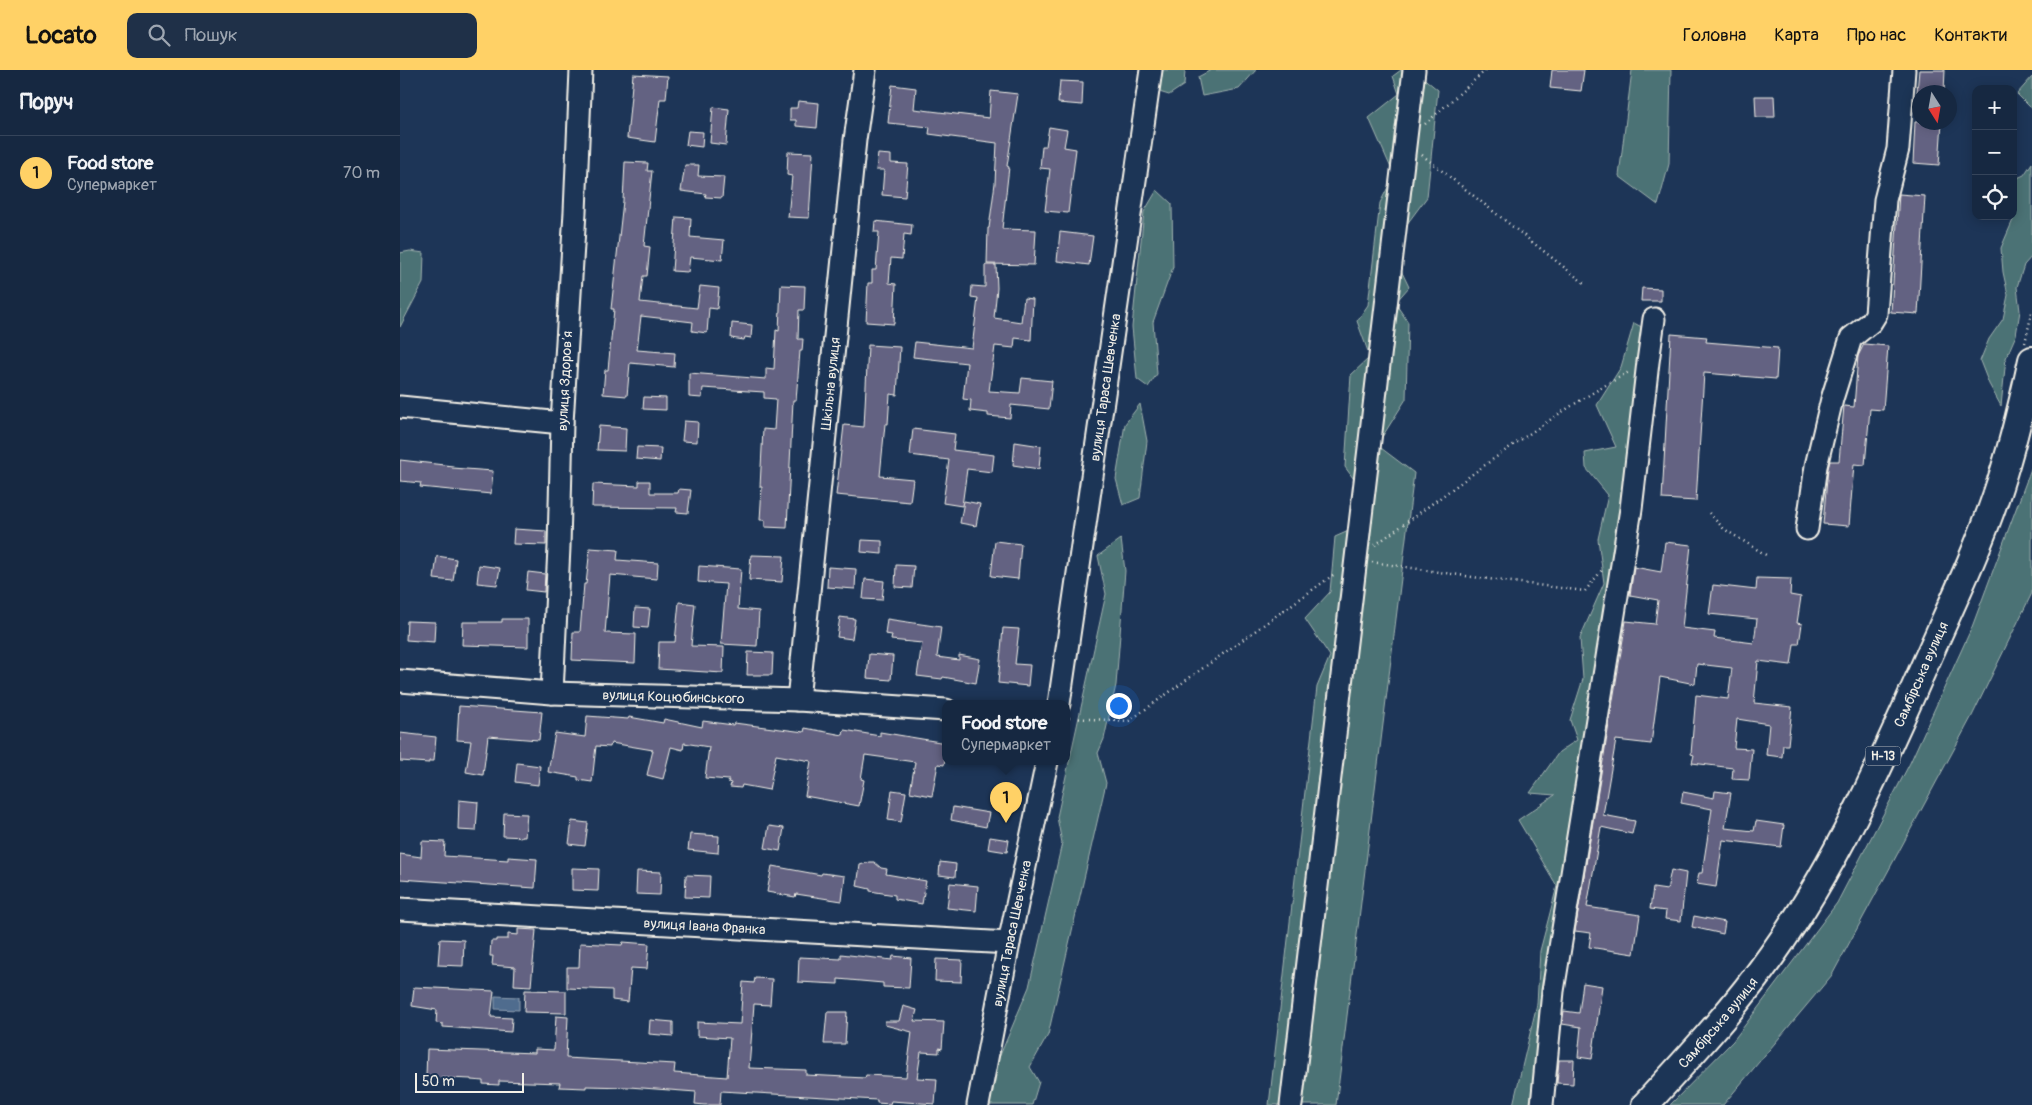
<!DOCTYPE html>
<html lang="uk">
<meta charset="utf-8">
<style>
:root{--surface:#162841;--page:#1f3048;--text:#f1f3f6;--muted:#9ea6b1;--line:#35445a;--accent:#ffd166}
body{margin:0;font-family:Pangolin,sans-serif;background:var(--page);color:var(--text)}
.controls{position:absolute;right:15px;top:15px;display:grid;overflow:hidden;border-radius:10px;box-shadow:0 2px 12px #0003}
.controls button{width:45px;height:45px;display:grid;place-items:center;padding:0;border:0;border-bottom:1px solid var(--line);background:var(--surface);color:var(--text);font:25px sans-serif}
.compass{position:absolute;left:1512px;top:15px;width:45px;height:45px;border-radius:50%;background:var(--surface);box-shadow:0 2px 12px #0003;rotate:169deg}
.scale{position:absolute;left:15px;bottom:12px;width:109px;box-sizing:border-box;padding-left:5px;border:2px solid #f4f1e8;border-top:0;font-size:14px;line-height:18px;white-space:nowrap;color:#f4f1e8;-webkit-text-stroke:4px #1d3557;paint-order:stroke}
.you{position:absolute;left:718px;top:635px;width:18px;height:18px;margin:-12px;border:4px solid #fff;border-radius:50%;background:#1a73e8;box-shadow:0 0 0 8px #1a73e833}
.badge{display:grid;place-items:center;width:32px;height:32px;border-radius:50%;background:var(--accent);color:#111;font-size:16px;font-weight:700}
.pin{position:absolute;translate:-50% -41px;filter:drop-shadow(0 1px 2px #0008)}
.pin::after{content:'';position:absolute;top:26px;width:18px;height:15px;background:inherit;clip-path:polygon(0 0,100% 0,50% 100%)}
.popup{position:absolute;left:542px;top:630px;width:128px;height:65px;box-sizing:border-box;display:grid;place-content:center;border-radius:10px;background:var(--surface);filter:drop-shadow(0 1px 4px #0005);font-size:16px;white-space:nowrap;color:var(--muted)}
.popup b{font-size:19px;color:var(--text)}
.popup::after{content:'';position:absolute;left:50%;top:100%;margin-left:-10px;border:10px solid transparent;border-top-color:var(--surface)}
.list{margin:0;padding:0;list-style:none}
h2{display:flex;justify-content:space-between;align-items:center;height:65px;margin:0;padding:0 20px;font-size:21px}
h2 small{font-size:16px;font-weight:400;color:var(--muted)}
.list li{display:grid;grid-template-columns:32px 1fr auto;gap:15px;align-items:center;box-sizing:border-box;height:75px;padding:0 20px;border-top:1px solid var(--line)}
.list b{display:block;font-size:19px;white-space:nowrap}
.list p{margin:0;font-size:16px;white-space:nowrap;color:var(--muted)}
.list em{font-size:16px;font-style:normal;color:var(--muted)}
.icon{flex:none;width:28px;height:28px;fill:none;stroke:currentColor;stroke-width:2;stroke-linecap:round;stroke-linejoin:round}
.map{position:relative;flex:none;width:1632px;height:1035px;overflow:hidden}
header{display:flex;align-items:center;gap:30px;box-sizing:border-box;height:70px;padding:0 25px;background:var(--accent);color:#111}
header strong{font-size:24px}
nav{display:flex;gap:28px;margin-inline-start:auto;font-size:18px}
.search{width:350px;height:45px;background:var(--page);display:flex;align-items:center;gap:12px;box-sizing:border-box;padding:0 18px;border-radius:10px;color:var(--muted);font-size:19px}
main{display:flex}
aside{flex:1;background:var(--surface)}
.map>svg:first-child{display:block}
</style>
<header>
<strong>Locato</strong>
<div class="search"><svg class="icon" aria-label="search" viewBox="0 0 24 24"><circle cx="10" cy="10" r="6"/><path d="M15 15l6 6"/></svg>Пошук</div>
<nav><a>Головна</a><a>Карта</a><a>Про нас</a><a>Контакти</a></nav>
</header>
<main>
<aside>
<h2>Поруч<small></small></h2>
<ul class="list">
<li><span class="badge">1</span><div><b>Food store</b><p>Супермаркет</p></div><em>70 m</em></li>
</ul>
</aside>
<div class="map">
<svg width="1632" height="1035" viewBox="0 0 1632 1035">
<rect width="100%" height="100%" fill="#1d3557"/>
<filter id="ink" filterUnits="userSpaceOnUse"><feTurbulence type="fractalNoise" baseFrequency=".02" numOctaves="2"/><feDisplacementMap in="SourceGraphic" scale="10" xChannelSelector="R" yChannelSelector="G"/><feConvolveMatrix kernelMatrix="1 2 1 2 8 2 1 2 1" color-interpolation-filters="sRGB"/></filter>
<g filter="url(#ink)">
<path fill="#4b7275" stroke="#a0b2ae" d="M757,0h28l-1,15 -15,10 -13,-4z
M811,0h45l-17,19 -37,7 -4,-19z
M1001,0h25l-5,6 17,14 -11,107 -26,35 -4,30 12,25 -14,16 13,19 -2,77 -29,46 37,28 -78,632h-67l48,-418 13,-31 -25,-37 25,-27 5,-55 34,-15 3,-18 -27,-37 6,-92 19,-18 -13,-36 11,-16 12,-102 14,-28 -25,-57 30,-24 -6,-18z
M1232,0h39l-2,94 -11,41 -39,-29z
M1632,7v32l-15,-15z
M1632,93v93l-8,9 -7,22 3,24 -4,24 -10,23 -5,48 -12,-22 -9,-23 9,-22 14,-20 5,-24 -5,-23 -2,-24 15,-35 -3,-1v-32l11,-5z
M757,120l15,14 1,63 -20,55 4,52 -9,13 -11,-8 -5,-52 12,-115z
M10,181l14,2 -1,30 -23,44v-74z
M1234,253l19,10 -106,772h-34l24,-101 3,-53 17,-65 -39,-66 37,-25 -25,-2 29,-41 18,-12 -7,-20 13,-41 -3,-41 24,-55 -6,-44 10,-44 -22,-27 -1,-15 31,-6 -19,-42 24,-38z
M740,334l7,37 -7,57 -17,7 -7,-26 9,-55z
M1632,396v127l-60,123 -140,259 -109,130h-53l63,-64 104,-138 73,-140 62,-136z
M721,469l4,32 -9,114 -12,54 -6,14 8,30 -58,252 -18,32 9,15 -7,23h-44l-1,-19 42,-99 33,-144 -5,-26 49,-223 -8,-38z"/>
<path fill="#4f6c8e" stroke="#91a1b2" d="M95,926l24,1v13l-24,-1z"/>
<path fill="#646282" stroke="#f4f1e8" d="M1152,0h32l-3,21 -31,-3z
M1519,0h26l-1,22h-27z
M233,4l35,2 -2,23h-6l-5,43 -28,-4z
M660,11l23,1 -1,23 -24,-2z
M492,15l24,3 -2,21 75,9 2,-27 27,3 -11,72 2,1 -7,62 34,1 -2,35 -47,-1 1,-36h1l6,-45 2,-40 -68,-9 1,-7 -42,-4z
M1355,26h19l1,21h-19z
M398,31l21,2 -2,25 -21,-2v-6h-6v-12h7z
M313,37l16,2 -3,36 -16,-2z
M1515,52h27l-3,43 -26,-2z
M649,57l18,3 -3,17 12,2 -8,64 -23,-2 5,-42 -10,-1 2,-22h4z
M288,61l15,1 -1,15 -16,-2z
M388,82l25,1 -4,65 -21,-1 4,-41 -5,-1z
M478,84l13,1v8l17,1 -3,33 -23,-2 2,-25h-8z
M225,92l23,1 -1,8h5l-8,75 6,1 -3,29h-4l-3,26 57,6 3,-22 19,2 -2,21 -8,-1 -2,25 -15,-2 1,-9 -52,-6 -4,34 38,3 -1,14 -44,-4 -3,33 -24,-2 2,-24h3l6,-61h-3l12,-108z
M285,95h14l-1,11 26,1 -2,21 -17,-1 1,-3 -25,-3z
M1499,124l26,2 -7,118 -27,-2z
M276,147l15,1 -1,19 34,3 -2,20 -32,-3 -2,15 -16,-1z
M475,151l37,4 -1,10 -7,-1 -2,25 -11,-1 -2,25 7,1 -2,40 -28,-2 2,-39h4v-13h4l3,-38h-5z
M660,162l33,4 -4,29 -32,-4z
M585,195h11l1,23 -3,30 27,4 3,-24 9,1 -2,41 -16,-2 -1,10 -19,-2 -6,45 31,2 2,-15 30,3 -3,28 -38,-4 -1,13 -22,-2v-3l-18,-2 1,-11 -8,-1 4,-36 -54,-6 2,-15 57,6 6,-50 -7,-1 1,-11 13,1z
M381,215l24,1 -1,24h-5l-1,29h5l-1,12h-2l-4,49h-3l-6,128 -22,-1v-7h-5l2,-33h-2l3,-58 11,1 2,-31 -12,-1v-6l-61,-4 -1,10 -13,-1v-24l77,6v-11l8,1 2,-39 3,1z
M1242,218l19,1v12h-20z
M332,253l20,2 -1,13 -6,-1 -1,3 -13,-2z
M1271,264l36,3 -1,5 72,6 -2,31 -72,-6 -8,128 -34,-2z
M1464,274l24,2 -5,64 -13,-1 -5,56 -11,-1 -5,62 -26,-2 5,-56 2,-7h9l5,-55 10,1 4,-51z
M468,275l32,2 -3,48 -7,-1 -2,30h-3l-5,52 33,3 -3,23 -74,-7 8,-70 20,2z
M244,327l22,1v12l-23,-1z
M284,351l14,1 -1,20 -15,-1z
M199,356l27,2 -1,23 -28,-1z
M513,359l42,5 -2,16 41,5 -2,17 -25,-3 -5,37 -19,-3 6,-43 -39,-5z
M615,372l26,4 -2,23 -26,-4z
M237,377l24,1 -1,13 -24,-2z
M0,390l53,6 -1,2 41,3 -2,23 -71,-7 1,-4 -21,-2z
M239,411h11v12h28l1,-4 12,1 -3,23 -12,-1 1,-4 -85,-1 1,-23 46,2z
M564,431l16,3 -4,22 -16,-3z
M114,459l32,2v14l-33,-1z
M462,470l20,1v13l-21,-2z
M595,471l26,3 -3,35 -27,-3z
M1265,472l26,3 -9,83 33,4 -1,6 40,5 3,-24 -48,-5 4,-29 43,5 1,-12 34,1 -1,16 11,2 -4,26 5,1 -3,20h-5l-3,21 -33,-4 -4,42 38,4 -4,38h-5l-1,12 -16,-2 3,-31 -32,-5 -3,29 18,1 -3,31 -17,-1 1,-11 -41,-5 2,-8 -3,-1 5,-59 32,4 4,-31 -35,-4 -2,20 -35,-7 -9,67 -35,-4 -13,75 32,6 -3,13 -31,-7 -14,80 53,8 -6,39 -45,-7 2,-14 -16,-2 51,-310 29,3 3,-24 -28,-5 4,-28 27,5z
M190,478l28,2 -1,10 41,3 -1,16 -47,-4 -5,58 31,1 -1,29 -63,-3 1,-28h7l4,-48h2z
M351,485l33,1 -2,26 -33,-2z
M37,486l19,3 -3,22 -19,-2z
M79,495l21,3 -3,17 -20,-2z
M496,495l18,1 -2,22 -17,-1z
M299,496l42,3 -3,40 21,2 -2,35 -36,-2 5,-60 -28,-2z
M428,497l28,2 -1,20 -28,-2z
M128,502l17,2 -1,18 -18,-2z
M465,509l19,2 -2,19 -19,-1z
M279,532l16,2 -4,42 33,1 -1,26 -65,-4 1,-27h16z
M235,538l15,1 -2,19 -14,-1z
M440,547l15,2 -3,20 -15,-2z
M102,549h26v28l-66,-2 1,-23h39z
M487,549l54,8 -4,30 22,3v-5l21,4 -4,24 -33,-6 -1,2 -25,-3 5,-33 -31,-3 1,-5 -7,-1z
M7,551l28,1 -1,20 -28,-2z
M603,558l16,1 -4,35 15,1 -2,21 -30,-3z
M348,582l25,1 -1,22h-25z
M469,584l24,2 -2,24 -24,-2z
M59,636l83,6 -3,28 -51,-4 -5,39 -17,-3 5,-31 -14,-1z
M187,646l41,3 1,-2 34,6 1,-4 38,8 1,-6 30,4 1,-2 70,9 1,-4 38,7 1,-5 36,6v-4l66,11v11l-2,11 -6,-1 -6,32 -22,-4 5,-30 -50,-7 -4,24 3,1 -5,26 -54,-10 6,-35 -35,-6 -7,35 -27,-5 -1,3 -11,-1 1,-4 -3,-1 1,-2 -24,-2 4,-31 -25,-4 -1,7 -12,-3 -8,32 -16,-4 6,-25 -42,-7 -1,4 -14,-1 -4,36 -14,-2v-3l-30,-5 7,-39 30,4z
M0,663l36,4 -2,24h-5v2l-29,-2z
M117,693l23,3 -2,19 -23,-3z
M492,720l14,2 -5,30 -13,-2z
M1315,721l16,2 -6,35 29,3 2,-10 28,4 -3,22 -58,-7 -7,47 -19,-3 2,-11h3l10,-64 -31,-6 2,-11 31,6z
M59,730l19,2 -2,29 -18,-1z
M553,737l36,6 -3,14 -35,-7z
M104,743l23,1 -2,23 -22,-1z
M172,751l16,2 -3,23 -16,-2z
M369,756l15,2 -4,23 -15,-3z
M290,764l29,2 -1,17 -30,-3z
M590,767l19,3 -2,12 -19,-3z
M22,771l23,1 -1,14 64,4v-3l29,2 -2,29 -135,-9v-25l21,3z
M470,792h4l7,6 6,1 -1,5 40,7 -4,23 -27,-5v-4l-25,-4v-2l-13,-3 3,-21z
M540,792l16,2 -1,13 -16,-2z
M372,796l49,9 1,-2 23,3 -3,25 -46,-7 -1,3 -28,-5z
M172,798l27,1 -1,22 -26,-1z
M1271,800l15,3 -5,48 -16,-2 1,-8 -16,-2 3,-21 14,2z
M237,801l24,1 -1,23 -24,-1z
M286,805l24,1 -1,22 -24,-1z
M550,813l28,3 -2,25 -29,-3z
M1294,846l31,6 -2,12 -31,-7z
M118,859l18,1 -5,56 -17,-1 1,-18 -23,-2 1,-9h-3l1,-15h5v-2h12v-5l10,1z
M40,869l24,1 -1,26 -25,-1z
M223,872l26,2 -2,25 -16,-1 -3,34 -16,-2v-10l-45,-2v-21h12l1,-24 42,2z
M441,884l51,6 1,-4 18,2 -2,30 -26,-1v-4l-45,-4v5l-40,-2 1,-25 42,2z
M536,889l26,1 -1,22 -26,-1z
M355,908l17,1 -2,26 -16,-1 -5,64 57,2v5l59,3 1,-3 40,2 6,-45 -27,-7v-4h14l4,-15 14,4 -3,11 30,1 -2,27 -3,-1v5l-18,-1 -4,26 20,1 -2,25 -44,-3 -1,3 -13,-1v-3l-156,-9 -1,14h-16l-9,-1 1,-12 -67,-5 -43,-1v2l-27,-1 1,-4 -61,-2v4l-16,-1v-3l-12,-1v-1l-45,-2 1,-28 108,4v-4l19,1 2,-34 12,1 -2,41 109,6 -1,9 53,4 3,-39 -33,-2v-14l43,2 3,-42 11,1z
M1183,913l19,3 -10,73 -14,-2 3,-30 -19,-3 2,-13 15,2z
M14,917l80,4 -3,26 21,1 -1,14 -68,-5v-3l-7,-1 1,-13 -25,-4z
M125,920l41,1v22l-42,-1z
M427,942h20l-2,32h-21z
M250,950l23,2v14l-24,-2z
M1159,990h15l-1,24 -16,-1z"/>
<g fill="none" stroke-linecap="round" stroke-linejoin="round">
<g stroke="#f4f1e8" stroke-width="25">
<g id="minor">
<path d="M0,337l162,16"/>
<path d="M1407,459l9,-63 16,-67 19,-61 20,-16 5,-8 9,-114 13,-51 6,-79"/>
<path id="s1" d="M0,611l152,12 246,7 148,10"/>
<path d="M152,623l7,-146 3,-124 13,-211 6,-142"/>
<path id="s2" d="M398,630l57,-560 10,-70"/>
<path id="s3" d="M659,634l92,-634"/>
<path id="s4" d="M0,839l609,34"/>
<path id="s5" d="M578,1035l31,-162 38,-181"/>
<path d="M891,1035l123,-1035"/>
<path d="M1142,1035l11,-114 78,-482 17,-147 6,-43"/>
</g>
</g>
<g stroke="#f4f1e8" stroke-width="30">
<g id="major">
<path id="s6" d="M1245,1035c44,-48 89,-96 127,-150 62,-87 108,-188 151,-286 25,-57 53,-114 73,-173 15,-44 26,-90 36,-136"/>
</g>
</g>
<path stroke="#f4f1e8" stroke-width="2.5" stroke-dasharray="1 4" stroke-linecap="butt" d="M1025,54l61,-54
M1022,85l162,128
M1625,273l7,-31
M1309,443l15,16 42,26
M975,475c83,-59 164,-124 254,-173
M972,492l100,15 113,14 17,-21
M669,648l60,3 207,-148"/>
<use href="#minor" stroke="#1d3557" stroke-width="21"/>
<use href="#major" stroke="#1d3557" stroke-width="26"/>
</g>
</g>
<g text-anchor="middle" dominant-baseline="central" stroke-width="5" stroke-linejoin="round" paint-order="stroke">
<rect fill="#1d3557" stroke="#b4b9bc" stroke-width="1" x="1465.5" y="676.5" width="35" height="19" rx="4"/>
<g font-size="12" font-weight="bold" fill="#f4f1e8">
<text x="1483" y="686">Н-13</text>
</g>
<g font-size="14" fill="#f4f1e8" stroke="#1d3557">
<text transform="translate(165 311) rotate(-87)">вулиця Здоровʼя</text>
<text stroke="none"><textPath href="#s2" startOffset="318">Шкільна вулиця</textPath></text>
<text stroke="none"><textPath href="#s3" startOffset="320">вулиця Тараса Шевченка</textPath></text>
<text stroke="none"><textPath href="#s6" startOffset="515">Самбірська вулиця</textPath></text>
<text stroke="none"><textPath href="#s1" startOffset="274">вулиця Коцюбинського</textPath></text>
<text stroke="none"><textPath href="#s4" startOffset="305">вулиця Івана Франка</textPath></text>
<text stroke="none"><textPath href="#s5" startOffset="175">вулиця Тараса Шевченка</textPath></text>
<text stroke="none"><textPath href="#s6" startOffset="110">Самбірська вулиця</textPath></text>
</g>
</g>
</svg>
<div class="controls">
<button>+</button>
<button>−</button>
<button><svg class="icon" aria-label="locate" viewBox="0 0 24 24"><circle cx="12" cy="12" r="6"/><path d="M12 2v4M12 18v4M2 12h4M18 12h4"/></svg></button>
</div>
<svg class="compass" viewBox="-18 -18 36 36"><path d="M0-13l5 13h-10z" fill="#e53935"/><path d="M0 13l5-13h-10z" fill="#9ea6b1"/></svg>
<div class="scale">50 m</div>
<div class="you"></div>
<div class="pin badge" style="left:606px;top:753px">1</div>
<div class="popup"><b>Food store</b>Супермаркет</div>
</div>
</main>
